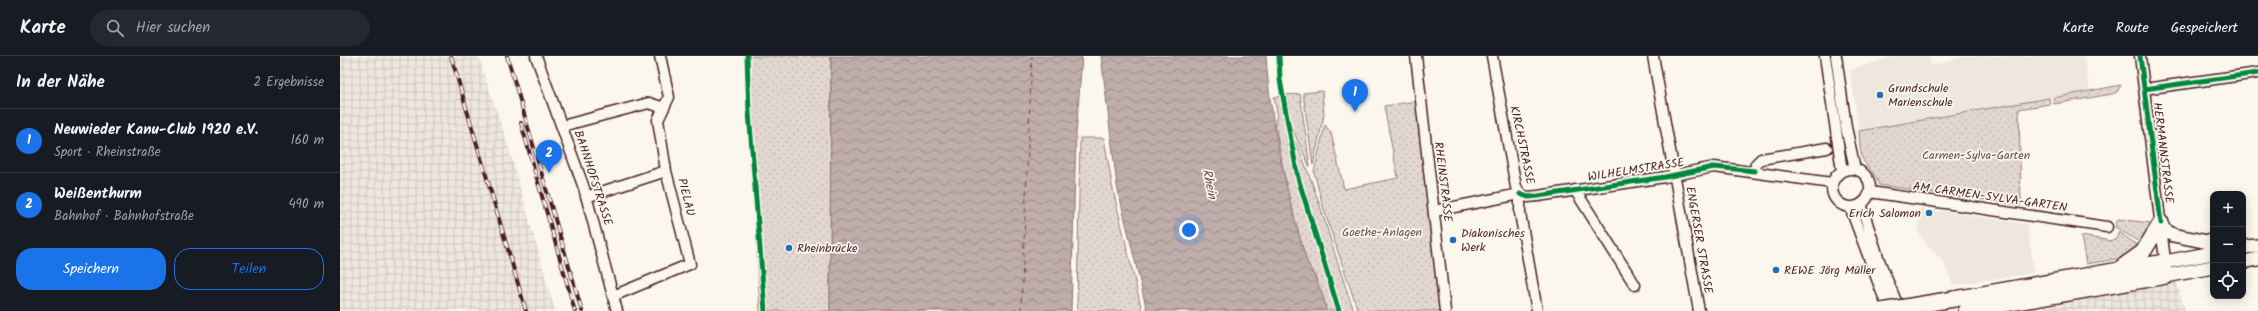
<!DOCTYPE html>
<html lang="de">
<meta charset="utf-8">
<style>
:root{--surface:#171b24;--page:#242831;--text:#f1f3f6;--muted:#9ea1a6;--line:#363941;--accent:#1a73e8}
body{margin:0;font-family:Kalam,sans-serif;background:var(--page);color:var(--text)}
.controls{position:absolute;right:12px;bottom:12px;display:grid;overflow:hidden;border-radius:8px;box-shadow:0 2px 10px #0003}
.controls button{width:36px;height:36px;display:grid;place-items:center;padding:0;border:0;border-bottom:1px solid var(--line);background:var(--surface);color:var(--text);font:20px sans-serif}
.you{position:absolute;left:849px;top:174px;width:14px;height:14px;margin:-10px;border:3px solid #fff;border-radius:50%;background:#1a73e8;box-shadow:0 0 0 6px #1a73e833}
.badge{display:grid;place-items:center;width:26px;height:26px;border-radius:50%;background:var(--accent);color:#fff;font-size:13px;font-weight:700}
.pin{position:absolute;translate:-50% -33px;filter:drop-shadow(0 1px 2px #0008)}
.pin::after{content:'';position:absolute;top:21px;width:14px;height:12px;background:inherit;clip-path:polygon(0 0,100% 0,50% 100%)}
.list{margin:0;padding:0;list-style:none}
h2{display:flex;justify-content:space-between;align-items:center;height:52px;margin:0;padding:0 16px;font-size:17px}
h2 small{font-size:13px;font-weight:400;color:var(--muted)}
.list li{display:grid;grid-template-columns:26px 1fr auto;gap:12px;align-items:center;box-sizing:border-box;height:64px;padding:0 16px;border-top:1px solid var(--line)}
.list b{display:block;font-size:15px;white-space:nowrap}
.list p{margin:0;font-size:13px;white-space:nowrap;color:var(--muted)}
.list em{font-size:13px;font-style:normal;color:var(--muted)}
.actions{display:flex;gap:8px;padding:12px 16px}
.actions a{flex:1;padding:9px 0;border:1px solid var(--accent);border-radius:16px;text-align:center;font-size:14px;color:var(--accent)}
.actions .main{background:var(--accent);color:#fff}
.icon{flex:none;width:22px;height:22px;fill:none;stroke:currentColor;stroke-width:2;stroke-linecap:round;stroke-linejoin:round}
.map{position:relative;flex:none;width:1918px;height:255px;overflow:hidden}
header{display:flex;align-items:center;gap:24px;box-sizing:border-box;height:56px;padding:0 20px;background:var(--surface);border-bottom:1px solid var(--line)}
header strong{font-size:19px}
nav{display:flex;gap:22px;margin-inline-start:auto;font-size:14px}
.search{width:280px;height:36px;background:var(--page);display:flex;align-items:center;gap:10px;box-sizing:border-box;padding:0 14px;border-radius:22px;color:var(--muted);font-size:15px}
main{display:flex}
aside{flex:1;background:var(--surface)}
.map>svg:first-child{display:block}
</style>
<header>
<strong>Karte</strong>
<div class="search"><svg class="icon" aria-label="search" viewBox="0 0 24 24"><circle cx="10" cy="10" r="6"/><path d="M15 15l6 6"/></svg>Hier suchen</div>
<nav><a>Karte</a><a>Route</a><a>Gespeichert</a></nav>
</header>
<main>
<aside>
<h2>In der Nähe<small>2 Ergebnisse</small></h2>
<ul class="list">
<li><span class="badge">1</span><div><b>Neuwieder Kanu-Club 1920 e.V.</b><p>Sport · Rheinstraße</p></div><em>160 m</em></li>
<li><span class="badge">2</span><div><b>Weißenthurm</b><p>Bahnhof · Bahnhofstraße</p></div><em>490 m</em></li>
</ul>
<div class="actions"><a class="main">Speichern</a><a>Teilen</a></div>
</aside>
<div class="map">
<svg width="1918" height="255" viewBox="0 0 1918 255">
<defs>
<pattern id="industrial-grid" width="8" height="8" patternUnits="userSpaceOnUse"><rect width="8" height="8" fill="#eee7de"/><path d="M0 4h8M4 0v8" fill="none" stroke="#cec6bf"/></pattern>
<pattern id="grass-dots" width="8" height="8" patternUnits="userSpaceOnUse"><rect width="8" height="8" fill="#e2d7d0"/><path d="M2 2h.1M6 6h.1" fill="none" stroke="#c3b8b3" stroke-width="1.8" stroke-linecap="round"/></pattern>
<pattern id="water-waves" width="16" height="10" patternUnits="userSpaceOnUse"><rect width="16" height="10" fill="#bfadaa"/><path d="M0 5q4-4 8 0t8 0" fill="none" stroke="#9d8c8b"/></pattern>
</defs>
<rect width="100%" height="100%" fill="#fbf7ec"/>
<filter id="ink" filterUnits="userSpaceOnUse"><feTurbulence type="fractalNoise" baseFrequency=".025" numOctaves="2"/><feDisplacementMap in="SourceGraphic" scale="8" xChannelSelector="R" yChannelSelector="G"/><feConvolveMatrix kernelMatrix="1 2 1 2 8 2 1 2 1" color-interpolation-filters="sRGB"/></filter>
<g filter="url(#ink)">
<path fill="#eee7de" d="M1556,0h33l2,10 35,-10h118l6,35 -231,40 -9,-61z
M1580,152l107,16 7,49 -81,12 -10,-24 -17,-17 -8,-13z"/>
<path fill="url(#industrial-grid)" d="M0,0h138l29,86 48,169h-215z
M1836,225l9,30h-145l7,-4z"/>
<path fill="url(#grass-dots)" stroke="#967b7e" d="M406,0h85l-1,255h-70z
M1781,29l-4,7 -5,2 -58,10 -1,-6z
M982,35l2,24 -11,50 -10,-72z
M960,38l10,73 -20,-43 -6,-29z
M941,40l13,75 14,50 30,90h-12l-11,-36 -8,-10 -19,-69 -13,-72 2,-11 -3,-16z
M1709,42l1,6 -31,5 2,96 -142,-20c-3,-10 -8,-14 -14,-22 -6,-8 -5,-23 -6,-32z
M1077,45l25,210h-84l-34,-101 -10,-38 11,-47 6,8 13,56 54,-11 -14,-72z
M951,76c28,57 41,120 63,179h-12l-33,-98z
M740,82h24l9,52 29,121h-65z
M1778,163l32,4 -3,11 -6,9 -26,-16z
M1779,176l23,17 -20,9 -36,6 -5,-28 31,5 4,-2z"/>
<path fill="url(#water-waves)" stroke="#907477" d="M491,0h251l-6,79 -5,176h-241z
M761,0h165c4,66 20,133 38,196 5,20 21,38 22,59h-179l-30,-125z"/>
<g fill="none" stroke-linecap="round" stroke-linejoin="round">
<path stroke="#6d4a51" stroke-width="1" stroke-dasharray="5 4" stroke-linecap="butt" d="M681,255l11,-255"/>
<g stroke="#4a1f2b" stroke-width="13">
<path id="minor" d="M196,0l48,132 33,123
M1076,0l29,255
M1152,0l24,131 4,7v19l17,98
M1313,0l46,255
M1485,0l17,115
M1496,0l10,71 9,42
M1800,0l26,212
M1804,33l114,-16
M222,70l87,-23 15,5
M1492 132a19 19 0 1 1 38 0a19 19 0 1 1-38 0Z
M1415,115l1,-7 5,-5 66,-11
M1235,134l60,95
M1530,136l237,35
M246,141l80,-26
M1521,148l19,59 20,48
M1510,151l39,104
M1094,155l86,-17 8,3 10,-1 127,-19 49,-10 118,16
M273,240l77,-32 -24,-93 -8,-51 11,-23 -9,-41"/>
</g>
<g stroke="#4a1f2b" stroke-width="16">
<path id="major" d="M1821,172l12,7 40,8
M1903,191l15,-1
M1825,206l48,-9
M1903,206l15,-3
M1826,220l47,-9"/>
</g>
<g stroke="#4a1f2b" stroke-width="18">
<path id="highway" d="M1782,211l21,-15 18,-29
M1614,243l211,-37
M1626,255l200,-35"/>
</g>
<use href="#minor" stroke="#fbf7ec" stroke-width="10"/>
<use href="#major" stroke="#fbf7ec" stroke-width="13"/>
<use href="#highway" stroke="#fbf7ec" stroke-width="15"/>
<g stroke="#4a1f2b" stroke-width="4">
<path id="rail" d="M111,0l75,255
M167,0l75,255
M181,67l54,188"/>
</g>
<use href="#rail" stroke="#fbf7ec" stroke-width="2.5" stroke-dasharray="8" stroke-linecap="butt"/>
<g stroke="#4a1f2b" stroke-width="18" stroke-linecap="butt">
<path id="highway-bridge" d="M1541,255l73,-12"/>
</g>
<use href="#highway-bridge" stroke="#fbf7ec" stroke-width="15"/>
<g stroke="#fbf7ec" stroke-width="8">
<path id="cycleway" d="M407,0l2,56 16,199
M939,0l1,24 18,98 41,133
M1800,0l21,167
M1804,33l114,-16
M1180,138l8,3 10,-1 127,-19 49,-10 41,4"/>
</g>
<use href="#cycleway" stroke="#00873e" stroke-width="5"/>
</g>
</g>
<g fill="#1f6fb2" stroke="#fbf7ec" stroke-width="1.5">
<circle cx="1540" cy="39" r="4"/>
<circle cx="1589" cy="157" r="4"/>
<circle cx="1113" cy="184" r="4"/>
<circle cx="449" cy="192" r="4"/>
<circle cx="1436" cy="214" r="4"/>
</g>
<g text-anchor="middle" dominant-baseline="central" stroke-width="3.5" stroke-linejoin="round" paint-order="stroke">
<g font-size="12" fill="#4a1f2b" stroke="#fbf7ec" text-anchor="start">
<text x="1548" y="32">Grundschule<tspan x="1548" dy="14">Marienschule</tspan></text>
<text x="1581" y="157" text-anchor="end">Erich Salomon</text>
<text x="1121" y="177">Diakonisches<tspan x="1121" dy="14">Werk</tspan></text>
<text x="457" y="192">Rheinbrücke</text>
<text x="1444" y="214">REWE Jörg Müller</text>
</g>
<g font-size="12" fill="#4a1f2b" stroke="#fbf7ec">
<text transform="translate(1182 89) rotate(78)">KIRCHSTRASSE</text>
<text transform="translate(1823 97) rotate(83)">HERMANNSTRASSE</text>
<text transform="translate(1296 114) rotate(-9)">WILHELMSTRASSE</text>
<text transform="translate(253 122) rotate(72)">BAHNHOFSTRASSE</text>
<text transform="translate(1103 126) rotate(83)">RHEINSTRASSE</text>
<text transform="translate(346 141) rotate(76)">PIELAU</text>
<text transform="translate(1650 141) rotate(8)">AM CARMEN-SYLVA-GARTEN</text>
<text transform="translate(1359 184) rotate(80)">ENGERSER STRASSE</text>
</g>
<g font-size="12" fill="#704d54" stroke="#fbf7ec">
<text x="1636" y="99">Carmen-Sylva-Garten</text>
<text x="1042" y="176">Goethe-Anlagen</text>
</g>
<g font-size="13" font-style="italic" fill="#6d4a51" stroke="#fbf7ec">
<text transform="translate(869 128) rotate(78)">Rhein</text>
</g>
</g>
</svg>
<div class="controls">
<button>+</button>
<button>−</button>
<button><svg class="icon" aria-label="locate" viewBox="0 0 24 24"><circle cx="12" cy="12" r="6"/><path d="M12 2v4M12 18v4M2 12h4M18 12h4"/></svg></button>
</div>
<div class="you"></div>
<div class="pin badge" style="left:1015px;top:56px">1</div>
<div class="pin badge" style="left:209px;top:117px">2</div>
</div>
</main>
